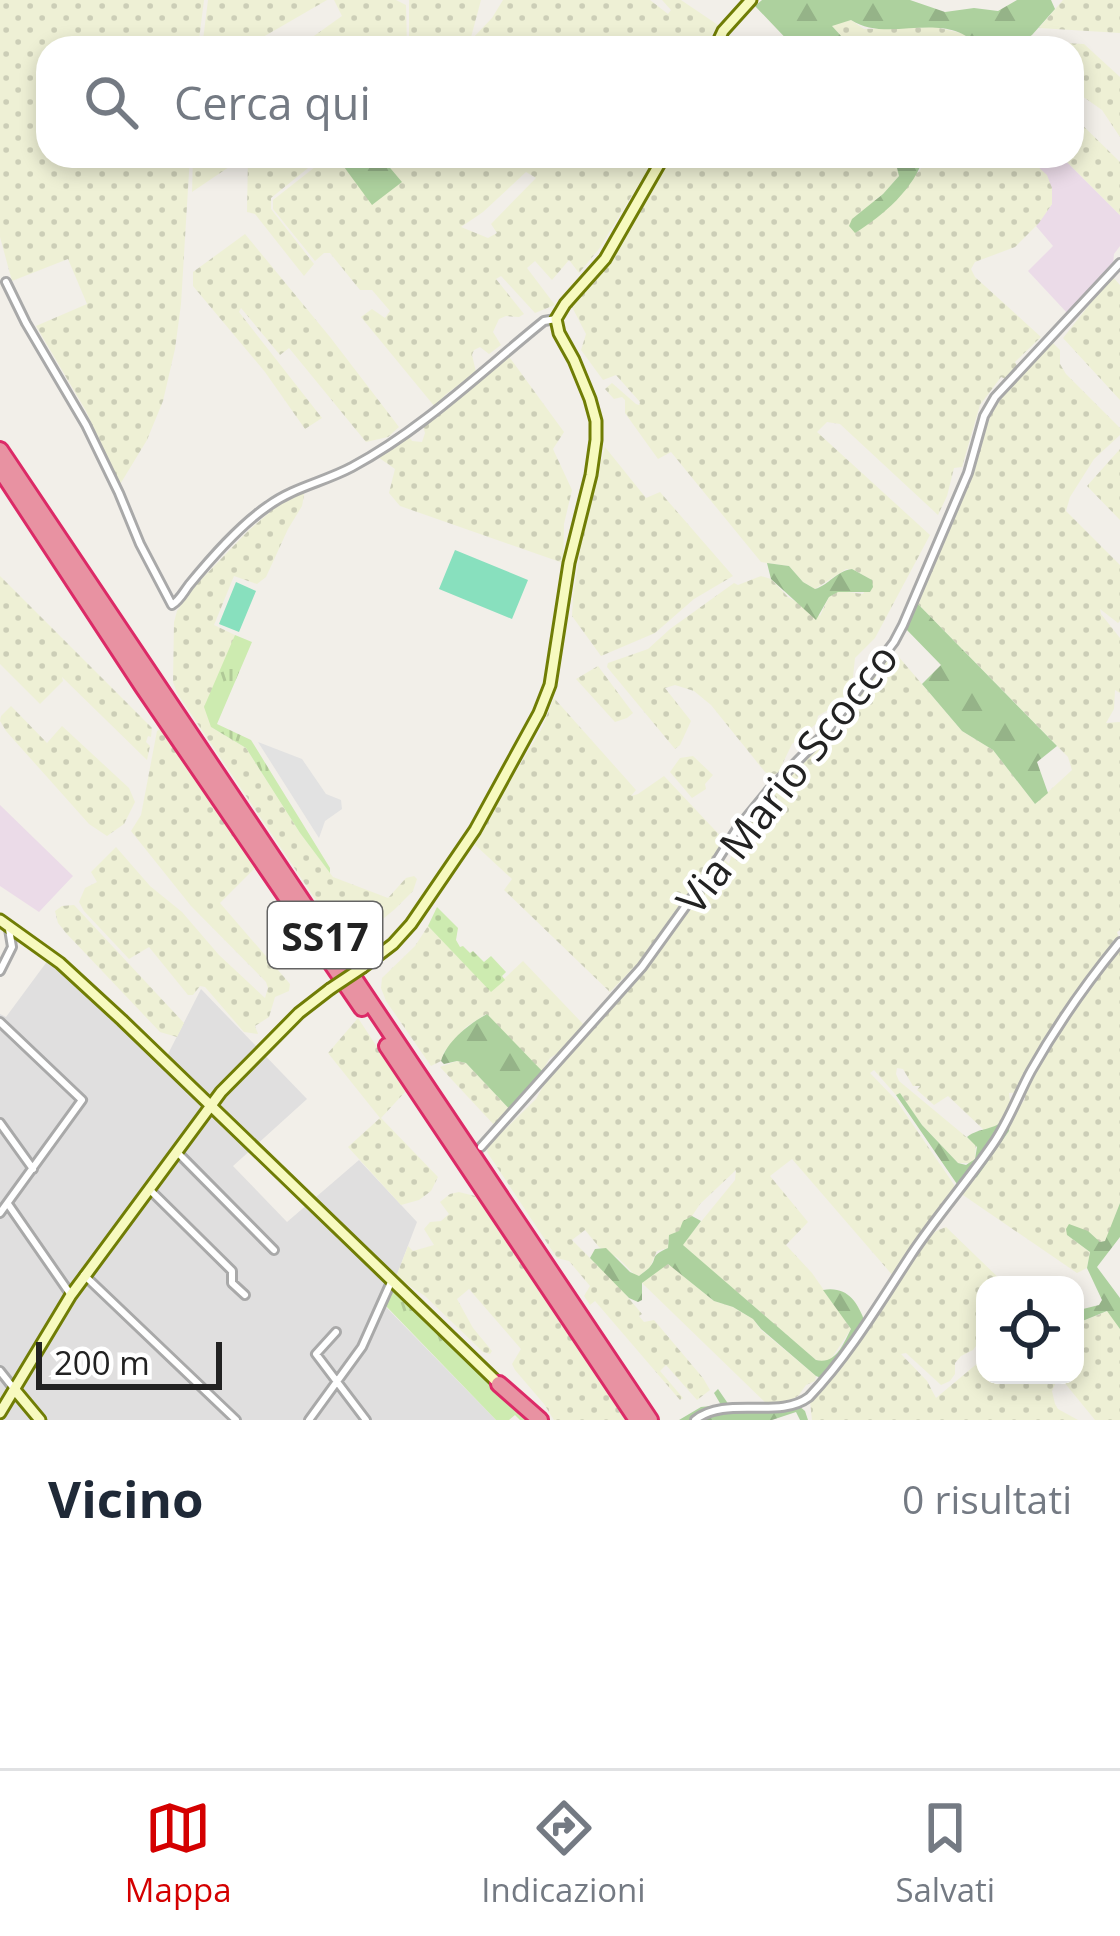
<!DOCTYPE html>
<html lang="it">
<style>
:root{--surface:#fff;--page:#f6f6f7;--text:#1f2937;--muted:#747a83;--line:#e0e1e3;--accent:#d40000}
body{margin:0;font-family:"Open Sans",sans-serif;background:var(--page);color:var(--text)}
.controls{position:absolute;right:36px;bottom:36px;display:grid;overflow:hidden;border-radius:24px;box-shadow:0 6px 18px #0003}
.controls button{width:108px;height:108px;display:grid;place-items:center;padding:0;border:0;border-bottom:3px solid var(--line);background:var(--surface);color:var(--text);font:60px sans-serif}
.scale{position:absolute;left:36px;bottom:30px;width:186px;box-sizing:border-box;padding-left:12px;border:6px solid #222;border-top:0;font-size:33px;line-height:42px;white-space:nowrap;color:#222;-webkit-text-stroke:9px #fff;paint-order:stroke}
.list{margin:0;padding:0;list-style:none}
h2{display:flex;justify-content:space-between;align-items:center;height:156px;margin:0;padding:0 48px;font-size:51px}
h2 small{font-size:39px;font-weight:400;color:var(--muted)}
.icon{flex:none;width:66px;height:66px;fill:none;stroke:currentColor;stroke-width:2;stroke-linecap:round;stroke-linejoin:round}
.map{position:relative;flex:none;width:1120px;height:1420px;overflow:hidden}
.search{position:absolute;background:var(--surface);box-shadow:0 6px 18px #0003;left:36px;right:36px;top:36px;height:132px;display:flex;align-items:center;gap:30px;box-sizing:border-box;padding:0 42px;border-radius:36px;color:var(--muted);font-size:45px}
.sheet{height:348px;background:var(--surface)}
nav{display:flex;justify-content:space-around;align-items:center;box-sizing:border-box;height:168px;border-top:3px solid var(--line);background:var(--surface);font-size:33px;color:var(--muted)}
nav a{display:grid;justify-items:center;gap:6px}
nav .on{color:var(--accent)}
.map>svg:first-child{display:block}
</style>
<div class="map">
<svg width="1120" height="1420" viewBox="0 0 1120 1420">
<defs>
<pattern id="farmland-dots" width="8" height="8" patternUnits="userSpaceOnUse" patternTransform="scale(3)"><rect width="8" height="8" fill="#eef0d5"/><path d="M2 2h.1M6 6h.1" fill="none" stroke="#ccceb7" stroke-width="1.8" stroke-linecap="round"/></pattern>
<pattern id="grass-tufts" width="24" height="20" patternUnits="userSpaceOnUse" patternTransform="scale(3)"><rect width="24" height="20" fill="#cdebb0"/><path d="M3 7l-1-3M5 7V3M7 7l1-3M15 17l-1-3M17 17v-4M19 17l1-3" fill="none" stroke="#b0c997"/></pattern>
<pattern id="forest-firs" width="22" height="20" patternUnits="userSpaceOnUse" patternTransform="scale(3)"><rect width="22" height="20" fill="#add19e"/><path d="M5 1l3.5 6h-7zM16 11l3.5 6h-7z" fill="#95b388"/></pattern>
<pattern id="garden-dots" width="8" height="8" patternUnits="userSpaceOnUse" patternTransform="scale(3)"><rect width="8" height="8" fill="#cdebb0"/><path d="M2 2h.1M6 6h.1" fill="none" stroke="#b0c997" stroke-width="1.8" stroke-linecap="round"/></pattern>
</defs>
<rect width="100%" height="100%" fill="#f2efe9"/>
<path fill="#e0dfdf" d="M54,952l50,42 63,62 34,-67 106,110 -74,67 54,56 72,-62 58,62 -32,84 111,114h-496v-406l6,3z"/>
<path fill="#ebdbe8" d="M1045,156h16l59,59v31l-6,8 -1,11 -44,50 -41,-44 25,-25 -17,-20 16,-22 -15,-38z
M0,805l73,71 -34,36 -39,-26z"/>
<path fill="url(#farmland-dots)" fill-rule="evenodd" d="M0,0h204l-6,48h-150v108h142l-9,148 -6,45 -12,52 -16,39 -28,46 -33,-75 -50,-85 51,-22 -19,-45 -56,22 -12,-44z
M208,0h119l-83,48h-42z
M334,0h62l10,5 1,43h-110l45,-32z
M409,0h72l-11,41 22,-23 11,-18h147l18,14 3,-4 -9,-10h19l37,25 -16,23h-293z
M1063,0h57v33l-81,-5z
M851,20l13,9 71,-2 34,8 11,13h-128l-21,-23z
M1022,41l62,3 36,33v60l-18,-27 -30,-21v-41h-60z
M1072,115l48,47v53l-59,-59h11z
M193,156h45l-9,11 -37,25z
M248,156h75l-52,42v11l43,55 -10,12 -49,-62 -8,-2z
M329,156h7l37,48 28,-22 -21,-26h276l-57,93 -20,24 -10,-13 -17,20 -17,-19 -8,7 28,37 -20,8 -34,-37 -5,3 28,35 -5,3 -13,-1 -7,3 -6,13 8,13 -12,9 -9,-7 -6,3 -2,5 4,17 -31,23 -10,12 -74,-90 11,-8 13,9 5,-7 -18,-21h-12l-30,-37h-6l-9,8 -42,-52v-9zM526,172l10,6 -45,46 6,9 -9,5 -27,-11 22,-15z
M671,156h214l12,12 2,8 -16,18 -21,14 58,-37 4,-15h121l-8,10 10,9 5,13v16l-13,19 -24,24 -40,15 -4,7 4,8 66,60 -26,25 2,4 -11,13 -5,-2 -21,28 -18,62 -8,1 -7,28 -9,19 -98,-91 -13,-2 -10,10 113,103 -55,103 -20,20 -3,29 -14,17 -20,12 -2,8 -24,20 -14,29 -6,2 -7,-3 -54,-67 -17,-14 -19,-6 -10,3 26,33 -11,24 -5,4 -68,-82 1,-4 40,-14 22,-20 64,-46 4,2 23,-9 10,3 17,18 32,19 9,-19 10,-6 24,3 9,-14 -20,-11h-6l-31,20 -12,-7 -14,-16 -28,-4 -90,-110 -13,7 -33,-46v-13l-3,-3 -8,2 -9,-10 7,-6 24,21 3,1 1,-3 -24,-27 -13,5 -22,-30 5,-16 -14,-27 20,-23 34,-48z
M245,234l85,103 69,90 -11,10 -22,5 -77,-94 -9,7 -39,-47 -2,4 83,106 -17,11 -40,-57 -72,-86v-14z
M1112,276l8,9v115l-57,-62z
M1051,341l9,9v14l6,10 54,54v7l-26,24 -24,38 -4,14 54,54v56l-2,2 -18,-14 1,5 19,24v55l-5,-3 -1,19 -8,14 14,-1v208l-3,2 3,9 -49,61 -51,90 -11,1 2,16 -12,16 -15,5 -36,-34 -14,9 -17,-15 3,-4h-7l-10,-17 -6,-1 -1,6 3,7 77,64 -1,14 -4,4h-13l-36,-38 -22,-31 -4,1 -22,-25 -4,3 26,27 61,89 -63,88 -102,-118 -22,17 38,46 -22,23 26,28 39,56 -20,30 -5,3 -10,-2 -134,-115 53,-65 1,-10 -36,34 -8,12 -8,5 -5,11 -10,3 -1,13 -11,3 -7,16 -11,9 -4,-1 -17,-17 -19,-11 -14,-17 -13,10 48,48 22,26 -3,2 5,6 10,-2 49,58 7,12 -13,10 -31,-35 -6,6 23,27 -3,2 -85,-99 -5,4 -6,-9 6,-10 -21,-25 -12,-3 -70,-106 1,-6 48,-47 10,-18 99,-112 77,-111 7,6 9,-31 37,-47 75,-79 42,-58 70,82 31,19 42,54 37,-34 -4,-13 -152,-155 57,-132 13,-53 8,-17z
M507,354l57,78 -11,17 19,41 -8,34 -1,39 -163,-57 -11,-13 6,-24 -20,-14 32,-21 5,7 10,1 3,-9 -3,-10z
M605,447l41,51 14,-6 73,84 -39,23 -39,34 -54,23 -29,-40 1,-19 10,-65z
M1120,449v71l-33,-34z
M302,489l2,6 -2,11 -14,23 -22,48 -9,7 -23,-8 -20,49 21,10 -24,92 35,21 54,85 33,44 55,21 18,-20 8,-2 3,3 -4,12 -18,18 -47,39 -171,-255 -4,-11 1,-60 3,-11 15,-22 56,-58 36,-31z
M0,576l152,152 -1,9 -3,-1 -2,6 4,4 -3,14 -85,-83 1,4 -23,23 -40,-40z
M598,666l35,47 -6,5 -12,4 -39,-43z
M554,698l82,92 -5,6 7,-2 26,-18 63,67 -21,35 -4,-5 -4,3 -8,12 3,3 -33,47 -9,6 -12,18 -29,30 -106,-102 8,-11 -39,-36 68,-113z
M11,706l36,37 15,-17 67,62 6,14 -11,22 -17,12 -18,-12 -83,-93 -6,-10 1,-5z
M162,728l94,139 -36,36 70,81 -1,7 -14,6 -6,20 -14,9 3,8 -14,-2 -39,-45 -5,-1 -7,9h-5l-39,-48 -20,12 -45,-48 -5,-9 6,-14 12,-6 -6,-10 25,-25 34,39 32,26 37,43 46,43 3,-10 -2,-6 -75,-76 -60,-75 10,-16 16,-84z
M693,756l20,19 -8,9 1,5 -14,9 -22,-26 10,-14z
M74,905l110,118 -7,14 -17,-5 -94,-99 -8,-10 -3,-12 7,-5z
M428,926l63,65 32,-30 60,63 -22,27 -11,7 -8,13 -56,-57 -20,13 -22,25 -3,9 -10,5 -45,-65 -5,-13 1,-10 33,-32z
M1120,949v254l-14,38 -5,1 -34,-7 23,17 -3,16 -10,5 -117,-80 8,-11 9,-5 32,-46 1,-11 15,-21 -2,-6 45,-75z
M358,1018l48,73 -25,27 57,59 -7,14 -12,9 -18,5 -53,-58 32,-29 -52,-65z
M457,1061l9,2 46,49 -16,15 -56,-60z
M459,1192l16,4 21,29 129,195h-71l-10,-16 -29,-34 -3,-6 9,-15 -52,-60 -12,10 16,29 19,23 -2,3 -7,-2 -58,-56 -29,-19 12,-31 5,5 21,-6 -10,-16 6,-7 11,-1 8,-7 -9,-12 10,-8z
M946,1227l60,58h-21v49l-12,16 -12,6 -6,7v11l-5,7 -9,4 -35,-32 -5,1 26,27 9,17 49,-41v18h90v-51l33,-13 12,18v91h-25l-36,-44 -7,15 3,13 3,5 20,11h-266l-2,-19 37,-45 69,-105 20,-20z
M667,1263l47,38 19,6 20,12 8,11 55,46 -1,5 -9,4 -7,10 -13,9 -15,4 -129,-125z"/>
<path fill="url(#grass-tufts)" d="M235,635l17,7 -35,82 34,16 79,128v5l-30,-40 -54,-85 -35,-21 -7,-20z
M392,1292h7l129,128h-8l-5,-5 -6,5h-13l-111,-115z"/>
<path fill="url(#forest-firs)" d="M762,0h148l35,12 29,-4 24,3 19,-11h34l4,9 -23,26 -20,13h-32c-35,-41 -91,-3 -129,-28l-19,6 20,22h-57l-40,-42z
M336,156h44l22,26 -30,23z
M901,156h23c-9,32 -41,60 -69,77l-6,-7 3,-7 31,-25 16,-18 -2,-8z
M767,563l22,3 14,16 12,7c14,-4 21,-18 37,-20l20,11 1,7 -3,5h-32l-9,5 -13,23 -45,-41z
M916,602l141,144 -20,16 11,31 -13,11 -42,-54 -31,-19 -40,-47 19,-19 -36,-37z
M487,1014l58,60 -33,38 -46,-49 -9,-2 -13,3 -3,-3c6,-20 28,-37 46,-47z
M900,1093l22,32 36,38 8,2 9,-6 2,-12 -10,-10c13,-10 25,-6 37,-17h6l-1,11 -32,46 -18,10 -63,-92z
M1120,1203v34l-23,30 23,31v31l-13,-18 -32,13v-13l24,-6 3,-5 -15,-32 3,-16 -23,-17 -1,-6 3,-5 19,7 12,11 5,-1z
M692,1216l9,5 -18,24 133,115c20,5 27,-16 35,-31l-28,-39c24,-4 34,11 42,32l-42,57 -7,-3 -55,-47 -8,-10 -20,-12 -19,-6 -46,-37 -26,19v17l-4,2 -9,-4 -39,-40 5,-9 11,-1 24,24 9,4c3,-3 7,-5 10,-8 10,-11 -1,-11 19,-20l1,-13 10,-4 4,-10z
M718,1389l11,16c13,-1 31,-5 42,3l21,-8 13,11 3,9h-8l-4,-8 -24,8h-93l22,-13 20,-2 -7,-12z"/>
<path fill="url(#garden-dots)" d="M437,907l21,21 -2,12 4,7 3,-1 7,7 3,-2 11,11 7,-6 15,16 -4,4 3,4 -14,12 -63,-66z"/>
<path fill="#88e0be" d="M455,550l73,30 -16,39 -73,-30z
M236,582l20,9 -17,41 -20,-8z"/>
<path fill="#e2e2e2" d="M258,742l44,17 24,35 15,6 1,9 -17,12 -6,17z"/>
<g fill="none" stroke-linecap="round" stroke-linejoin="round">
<g stroke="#a9a9a9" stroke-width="12">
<path id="street" d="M6,282l20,41 60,102 33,68 21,51 32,61c8,-5 11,-12 17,-20 23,-28 50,-59 79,-79 26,-19 56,-24 84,-39 71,-38 130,-96 192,-146l12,-2
M0,971l12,-24 -3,-18
M0,1022l82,78 -82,113
M0,1123l33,46
M481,1147l161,-180 64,-89 31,-49 32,-39 58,-59 67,-89 9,-17 65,-152 16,-57 11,-19 125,-134
M177,1152l97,98
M149,1189l83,82v12l13,12
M8,1204l63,91
M84,1275l152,145
M336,1332l-20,22 50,66
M0,1371l15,19
M309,1420l53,-73 30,-67
M695,1420c31,-25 84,0 114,-23 40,-42 70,-93 102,-142 25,-38 56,-73 82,-111 16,-23 25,-49 38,-73 26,-46 56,-89 89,-129"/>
</g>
<g stroke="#707d05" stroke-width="15">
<path id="secondary" d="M715,48l8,-17 28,-31
M0,920l60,43 62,57 377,364
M363,967l30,-23 18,-20 64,-94 64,-117 11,-28 19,-122 22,-88 5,-35v-19l-6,-22 -16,-39 -15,-27 -3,-14 9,-15 40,-45 59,-103
M15,1390l25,30
M0,1413l71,-118 150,-203 78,-79 31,-24"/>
</g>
<g stroke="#dc2a67" stroke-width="20">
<path id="highway" d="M0,450l650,970
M0,469l143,218 219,321
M387,1046l250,374
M499,1384l41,36"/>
</g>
<use href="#street" stroke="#fff" stroke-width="6"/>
<use href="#secondary" stroke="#f7fabf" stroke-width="9"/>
<use href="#highway" stroke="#e892a2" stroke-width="14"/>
<g stroke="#707d05" stroke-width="15" stroke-linecap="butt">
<path id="secondary-bridge" d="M330,989l33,-22"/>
</g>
<use href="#secondary-bridge" stroke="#f7fabf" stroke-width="9"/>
</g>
<g text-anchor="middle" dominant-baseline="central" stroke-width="9" stroke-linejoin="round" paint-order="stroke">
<rect fill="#fff" stroke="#646464" stroke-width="3" x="268" y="902" width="114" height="66" rx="9"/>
<g font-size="39" font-weight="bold" fill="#222">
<text x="325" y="935">SS17</text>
</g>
<g font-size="42" fill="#222" stroke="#fff">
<text transform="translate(786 778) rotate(-52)">Via Mario Scocco</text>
</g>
</g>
</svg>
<div class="controls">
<button><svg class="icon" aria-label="locate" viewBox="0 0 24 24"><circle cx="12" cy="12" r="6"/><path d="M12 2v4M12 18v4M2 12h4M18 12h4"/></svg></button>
</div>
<div class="scale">200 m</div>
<div class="search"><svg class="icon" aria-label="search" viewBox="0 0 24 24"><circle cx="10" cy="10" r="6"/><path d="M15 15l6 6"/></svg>Cerca qui</div>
</div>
<section class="sheet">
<h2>Vicino<small>0 risultati</small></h2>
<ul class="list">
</ul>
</section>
<nav>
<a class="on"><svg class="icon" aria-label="map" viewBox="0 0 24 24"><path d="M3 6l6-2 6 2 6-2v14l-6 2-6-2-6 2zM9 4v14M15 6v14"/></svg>Mappa</a>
<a><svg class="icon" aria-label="directions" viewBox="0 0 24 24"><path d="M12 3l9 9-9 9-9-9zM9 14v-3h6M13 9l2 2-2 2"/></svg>Indicazioni</a>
<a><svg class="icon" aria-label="saved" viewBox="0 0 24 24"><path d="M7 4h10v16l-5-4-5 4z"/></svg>Salvati</a>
</nav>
